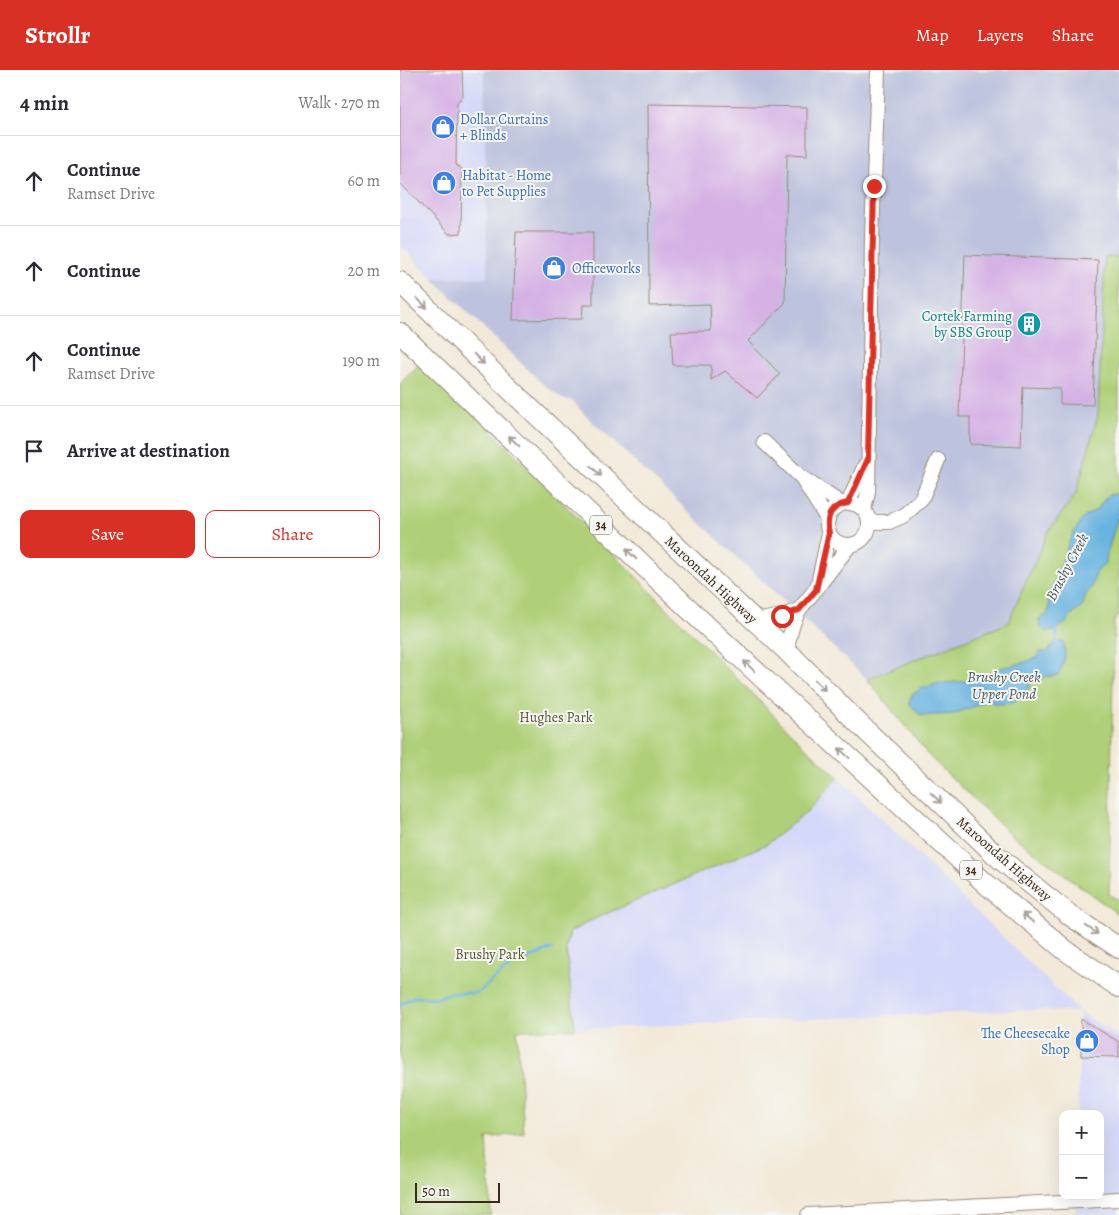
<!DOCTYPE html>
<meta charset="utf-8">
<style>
:root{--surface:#fff;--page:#f2f2f3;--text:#2b2b33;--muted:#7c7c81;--line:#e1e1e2;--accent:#d93025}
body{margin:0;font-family:Alegreya,serif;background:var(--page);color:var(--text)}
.controls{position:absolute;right:15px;bottom:15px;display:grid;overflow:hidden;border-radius:10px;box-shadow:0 5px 20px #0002}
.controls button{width:45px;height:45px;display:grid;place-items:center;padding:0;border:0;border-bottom:1px solid var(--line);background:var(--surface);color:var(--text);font:25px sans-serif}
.scale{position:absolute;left:15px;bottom:12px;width:85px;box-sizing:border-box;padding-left:5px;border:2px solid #3b2a1e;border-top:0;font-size:14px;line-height:18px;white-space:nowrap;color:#3b2a1e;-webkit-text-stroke:4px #f6f6f2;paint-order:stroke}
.stop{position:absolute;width:15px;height:15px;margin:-11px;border:4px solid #d93025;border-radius:50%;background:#fff}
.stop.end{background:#d93025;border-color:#fff;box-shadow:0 1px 5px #0008}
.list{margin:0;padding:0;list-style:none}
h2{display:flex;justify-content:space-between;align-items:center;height:65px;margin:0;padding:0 20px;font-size:21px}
h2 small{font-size:16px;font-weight:400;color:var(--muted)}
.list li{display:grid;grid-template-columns:32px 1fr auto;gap:15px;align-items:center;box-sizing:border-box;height:90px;padding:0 20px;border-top:1px solid var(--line)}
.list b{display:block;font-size:19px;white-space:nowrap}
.list p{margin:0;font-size:16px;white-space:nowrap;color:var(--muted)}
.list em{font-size:16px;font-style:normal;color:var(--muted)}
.actions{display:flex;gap:10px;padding:15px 20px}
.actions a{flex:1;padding:11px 0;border:1px solid var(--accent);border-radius:10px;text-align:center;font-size:18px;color:var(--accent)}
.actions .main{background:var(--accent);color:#fff}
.icon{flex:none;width:28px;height:28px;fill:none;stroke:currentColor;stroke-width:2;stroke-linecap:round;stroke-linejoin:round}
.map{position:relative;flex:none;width:719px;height:1145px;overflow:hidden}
header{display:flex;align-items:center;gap:30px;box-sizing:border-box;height:70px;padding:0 25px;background:var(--accent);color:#fff}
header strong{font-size:24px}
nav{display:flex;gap:28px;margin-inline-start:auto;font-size:18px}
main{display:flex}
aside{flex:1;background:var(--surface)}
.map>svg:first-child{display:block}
</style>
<header>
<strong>Strollr</strong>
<nav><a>Map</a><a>Layers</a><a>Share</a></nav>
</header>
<main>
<aside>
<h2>4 min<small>Walk · 270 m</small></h2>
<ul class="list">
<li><svg class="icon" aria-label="ahead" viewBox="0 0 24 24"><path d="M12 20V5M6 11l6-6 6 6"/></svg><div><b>Continue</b><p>Ramset Drive</p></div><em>60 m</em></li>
<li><svg class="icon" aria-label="ahead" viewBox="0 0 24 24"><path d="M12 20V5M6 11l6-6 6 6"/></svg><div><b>Continue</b></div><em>20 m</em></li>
<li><svg class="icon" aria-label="ahead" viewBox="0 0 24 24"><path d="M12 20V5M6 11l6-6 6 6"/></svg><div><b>Continue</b><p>Ramset Drive</p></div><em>190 m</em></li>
<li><svg class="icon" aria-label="arrive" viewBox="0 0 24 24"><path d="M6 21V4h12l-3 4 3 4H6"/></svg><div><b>Arrive at destination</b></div></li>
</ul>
<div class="actions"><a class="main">Save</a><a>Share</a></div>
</aside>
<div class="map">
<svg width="719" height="1145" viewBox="0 0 719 1145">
<rect width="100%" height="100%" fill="#f6f6f2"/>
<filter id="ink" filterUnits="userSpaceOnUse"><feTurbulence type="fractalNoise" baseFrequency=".02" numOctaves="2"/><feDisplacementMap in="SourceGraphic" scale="10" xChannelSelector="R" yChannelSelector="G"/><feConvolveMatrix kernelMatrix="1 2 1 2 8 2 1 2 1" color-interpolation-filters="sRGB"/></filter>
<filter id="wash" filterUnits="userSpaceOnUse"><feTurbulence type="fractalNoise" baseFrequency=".0096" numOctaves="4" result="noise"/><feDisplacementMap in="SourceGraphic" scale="20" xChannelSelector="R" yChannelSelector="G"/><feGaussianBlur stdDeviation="1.12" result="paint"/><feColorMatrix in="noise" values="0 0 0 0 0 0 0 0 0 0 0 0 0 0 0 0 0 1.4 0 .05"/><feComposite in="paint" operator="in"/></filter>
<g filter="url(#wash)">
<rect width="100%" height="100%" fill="#f3e9d8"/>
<path fill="#d4d8f9" d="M0,0h84l3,207 -54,2 -33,-34z
M438,707l242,235 39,24v179h-44l1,-19h24v-82h-22l2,-102 -49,-2 -456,19 -9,-81 4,-16 22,-12 175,-76 41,-33z"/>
<path fill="#bdc3de" d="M84,0h635v187h-14l-7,158 -22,79 -28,38 -40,91 -141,56 -284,-266 -11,-13 -9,-1 -19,-14 -111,-106 54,-2z"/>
<path fill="#afd078" stroke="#757d4b" d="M705,187h14v356l-5,9 -5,273 10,5v15l-110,-82 -80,-77 -62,-77 141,-56 40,-91 28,-38 22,-79z
M22,291l384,387 32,29 -30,34 -41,33 -175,76 -22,12 -4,16 9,81 -58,1 7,103 -37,5 4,77h-91v-831z"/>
<path fill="#67b3e0" stroke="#516e7f" d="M715,424l4,1v18l-12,41 -1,8 -10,11 -5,16 -5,5 -3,12 -12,10 -5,7 -7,4 -2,4h-12l-5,-4 -1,-8 8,-4 2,-6 -1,-12 10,-23 10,-30 6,-12 9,-14 14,-9 11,-14z
M656,571l8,1c2,14 1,21 -6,33l-19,3 -8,4 -4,10 -15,11 -15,1 -9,-3 -34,13 -33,2 -12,-13 3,-8 10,-7 18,-5 19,-1 10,-2 18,-6 9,-5 30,-7 8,-4h4l1,-6h9z"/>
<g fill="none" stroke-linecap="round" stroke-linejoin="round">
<path stroke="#67b3e0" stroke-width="3" d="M656,574l1,-16
M0,935l13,-8 24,1 14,-5h27l17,-15 19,-14 38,-15"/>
</g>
<g id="blocks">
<path fill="#d5b1e5" d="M0,0h62l1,26 -6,6 -1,63 6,4 -1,64 -12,1 -49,-51z
M248,34l159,3v48l-20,-1 -2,149 -37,38 32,33 -23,24 -32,-27 -14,9v-15h-38l-2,-33 40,-1 -1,-27 -61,2z
M116,162h77v73h-10l-1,14 -69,1z
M565,185l133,5 -5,145 -33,-1v-16l-37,-1 -2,59 -51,-2v-27h-11z
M681,949l38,23v15l-38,-1z"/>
</g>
</g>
<g filter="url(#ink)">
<use href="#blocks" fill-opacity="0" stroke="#978a7b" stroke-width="1"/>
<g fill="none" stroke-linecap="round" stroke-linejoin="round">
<g stroke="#978a7b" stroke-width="16">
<path id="minor" d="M364,372l37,35 41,27
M404,412l24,38
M448,433l17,-38
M427 454a21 21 0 1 1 42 0a21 21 0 1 1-42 0Z
M464,440l4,-18 4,-254 6,-168
M469,452h20l14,-6 18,-16 17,-40
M418,514l11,-51
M355,551l27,-5 17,-6
M386,580l7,-26 6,-14 17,-21 34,-44
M408,1145l311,-16"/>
</g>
<g stroke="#978a7b" stroke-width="22">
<path id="highway" d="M0,212l119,116 267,252 68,69 144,138 33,27 40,32 48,32
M0,263l312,298 273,252 80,67 54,37"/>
</g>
<use href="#minor" stroke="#fff" stroke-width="14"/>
<use href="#highway" stroke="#fff" stroke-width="20"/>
</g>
<defs><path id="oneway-shaft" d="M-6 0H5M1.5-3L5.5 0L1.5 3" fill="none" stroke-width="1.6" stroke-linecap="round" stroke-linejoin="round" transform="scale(1.25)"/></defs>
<g stroke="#a79f9a">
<use href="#oneway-shaft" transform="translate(22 233) rotate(44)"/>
<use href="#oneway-shaft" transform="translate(79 289) rotate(45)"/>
<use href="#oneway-shaft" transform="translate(114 371) rotate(-136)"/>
<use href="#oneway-shaft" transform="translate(196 401) rotate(43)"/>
<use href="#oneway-shaft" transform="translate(231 484) rotate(-136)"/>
<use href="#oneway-shaft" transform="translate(349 596) rotate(-137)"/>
<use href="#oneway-shaft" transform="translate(420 615) rotate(46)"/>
<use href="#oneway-shaft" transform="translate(444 683) rotate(-137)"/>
<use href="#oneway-shaft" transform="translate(536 728) rotate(44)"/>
<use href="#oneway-shaft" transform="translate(628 848) rotate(-140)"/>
<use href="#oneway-shaft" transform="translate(692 860) rotate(34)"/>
</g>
</g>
<g fill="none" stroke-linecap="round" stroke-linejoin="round" filter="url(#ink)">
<path stroke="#d93025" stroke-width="6" d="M382,546l17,-6 17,-20 13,-57c-4,-17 2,-27 19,-30l20,-44 6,-273"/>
</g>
<defs>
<g id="shop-disc" transform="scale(1.25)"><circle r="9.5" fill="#3f7fe0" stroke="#f6f6f2"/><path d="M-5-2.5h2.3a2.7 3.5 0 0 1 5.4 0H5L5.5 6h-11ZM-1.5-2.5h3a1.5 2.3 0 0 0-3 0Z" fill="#fff"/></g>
<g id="building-disc" transform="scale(1.25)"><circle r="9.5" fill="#0f9aa8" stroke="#f6f6f2"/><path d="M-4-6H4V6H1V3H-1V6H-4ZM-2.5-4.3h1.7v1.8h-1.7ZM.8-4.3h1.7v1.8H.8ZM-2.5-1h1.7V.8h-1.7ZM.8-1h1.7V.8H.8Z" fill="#fff"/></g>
</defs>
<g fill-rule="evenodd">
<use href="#shop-disc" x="43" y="57"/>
<use href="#shop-disc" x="44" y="113"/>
<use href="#shop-disc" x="154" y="198"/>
<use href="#building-disc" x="629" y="254"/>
<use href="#shop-disc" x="687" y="971"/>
</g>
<g text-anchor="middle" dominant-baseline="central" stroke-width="4" stroke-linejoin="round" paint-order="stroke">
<g fill="#f6f6f2" stroke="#73675e" stroke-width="1">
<rect x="190" y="445.5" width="22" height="19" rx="4"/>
<rect x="560" y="790.5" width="22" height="19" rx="4"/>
</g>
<g font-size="12" font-weight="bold" fill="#3b2a1e">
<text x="201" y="455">34</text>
<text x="571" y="800">34</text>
</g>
<g font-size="14" fill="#366cbe" stroke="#f6f6f2" text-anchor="start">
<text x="60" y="49">Dollar Curtains<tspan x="60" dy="16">+ Blinds</tspan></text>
<text x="62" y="105">Habitat - Home<tspan x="62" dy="16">to Pet Supplies</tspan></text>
<text x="172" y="198">Officeworks</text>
<text x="670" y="963" text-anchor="end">The Cheesecake<tspan x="670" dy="16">Shop</tspan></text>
</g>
<g font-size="14" fill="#0d838f" stroke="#f6f6f2" text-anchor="end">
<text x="612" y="246">Cortek Farming<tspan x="612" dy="16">by SBS Group</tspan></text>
</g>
<g font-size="14" fill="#3b2a1e" stroke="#f6f6f2">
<text transform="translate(311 510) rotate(43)">Maroondah Highway</text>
<text transform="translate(604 789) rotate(41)">Maroondah Highway</text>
</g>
<g font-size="14" fill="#585434" stroke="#f6f6f2">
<text x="156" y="647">Hughes Park</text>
<text x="90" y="884">Brushy Park</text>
</g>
<g font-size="15" font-style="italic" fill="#4a5a62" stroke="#f6f6f2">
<text transform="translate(667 497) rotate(-62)">Brushy Creek</text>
<text x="604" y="607">Brushy Creek<tspan x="604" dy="17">Upper Pond</tspan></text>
</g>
</g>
</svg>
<div class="controls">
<button>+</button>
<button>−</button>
</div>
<div class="scale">50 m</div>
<div class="stop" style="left:382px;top:546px"></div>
<div class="stop end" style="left:474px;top:116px"></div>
</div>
</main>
